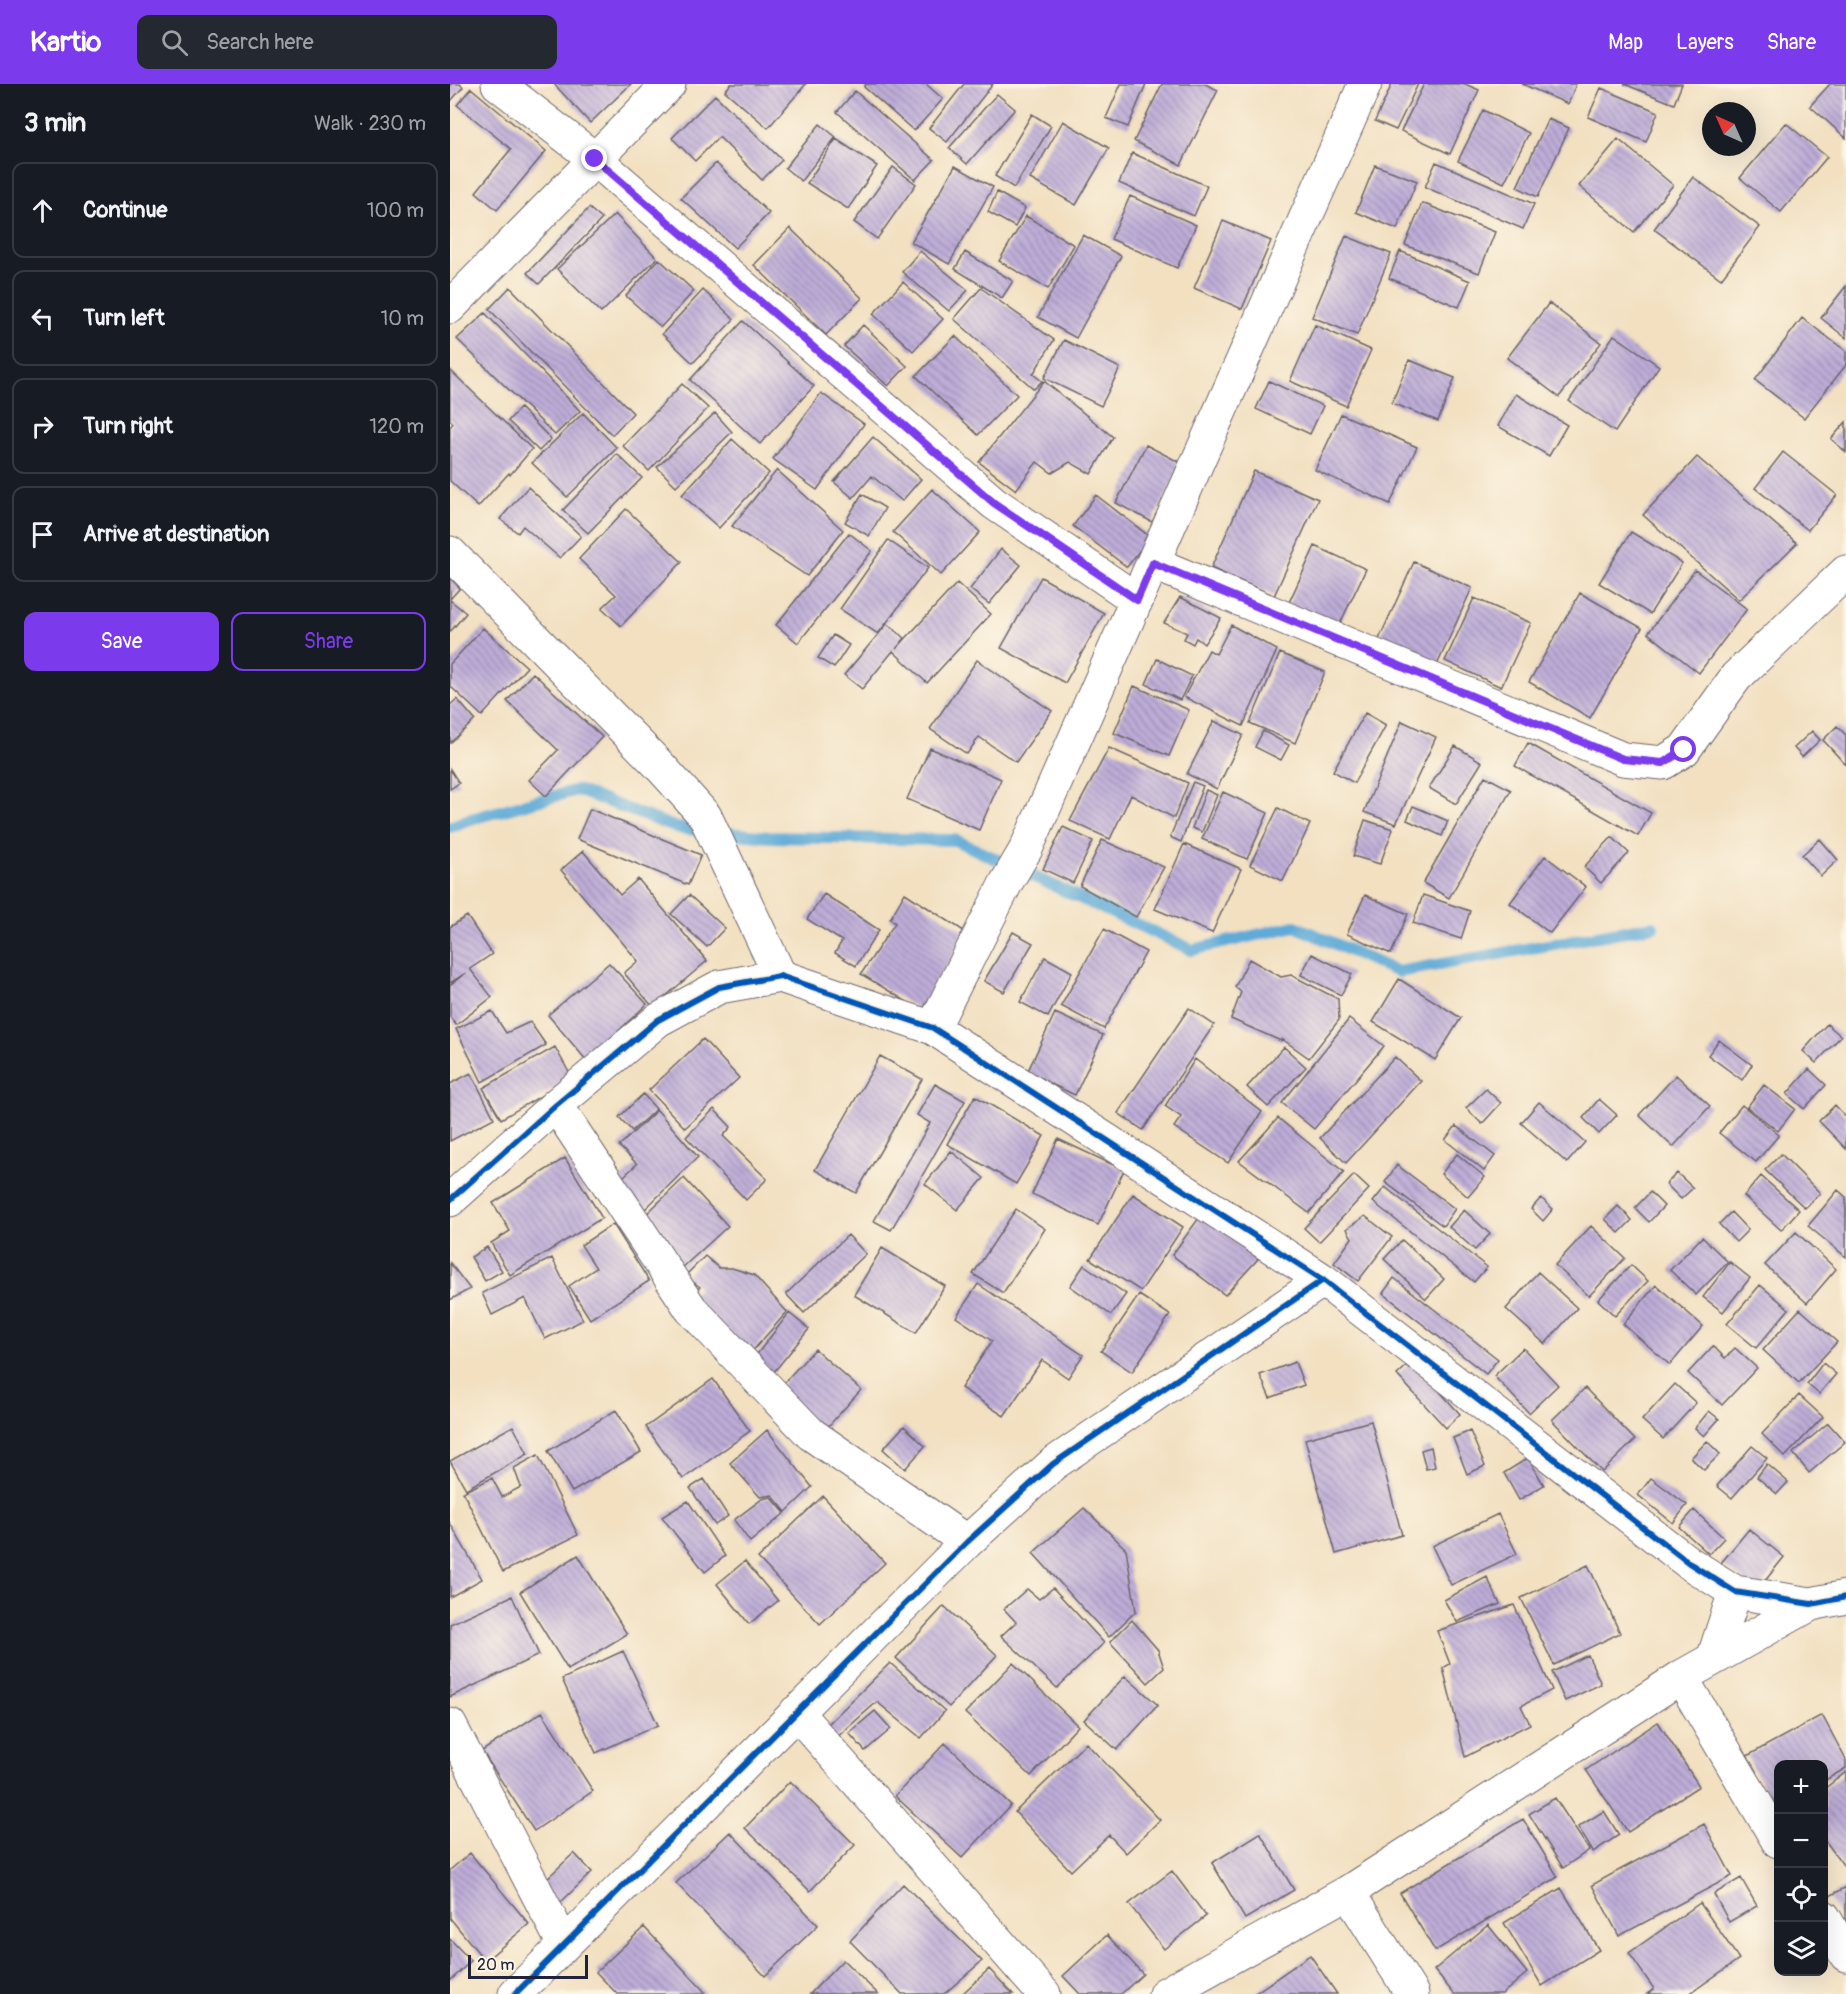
<!DOCTYPE html>
<meta charset="utf-8">
<style>
:root{--surface:#171b24;--page:#242831;--text:#f1f3f6;--muted:#9ea1a6;--line:#363941;--accent:#7c3aed}
body{margin:0;font-family:Pangolin,sans-serif;background:var(--page);color:var(--text)}
.controls{position:absolute;right:18px;bottom:18px;display:grid;overflow:hidden;border-radius:12px;box-shadow:0 6px 24px #0002}
.controls button{width:54px;height:54px;display:grid;place-items:center;padding:0;border:0;border-bottom:2px solid var(--line);background:var(--surface);color:var(--text);font:30px sans-serif}
.compass{position:absolute;left:1252px;top:18px;width:54px;height:54px;border-radius:50%;background:var(--surface);box-shadow:0 6px 24px #0002;rotate:315deg}
.scale{position:absolute;left:18px;bottom:15px;width:120px;box-sizing:border-box;padding-left:6px;border:3px solid #22223b;border-top:0;font-size:16px;line-height:21px;white-space:nowrap;color:#22223b;-webkit-text-stroke:4px #fcf5e5;paint-order:stroke}
.stop{position:absolute;width:18px;height:18px;margin:-14px;border:4px solid #7c3aed;border-radius:50%;background:#fff}
.stop.end{background:#7c3aed;border-color:#fff;box-shadow:0 2px 6px #0008}
.list{margin:0;padding:0;list-style:none}
h2{display:flex;justify-content:space-between;align-items:center;height:78px;margin:0;padding:0 24px;font-size:26px}
h2 small{font-size:20px;font-weight:400;color:var(--muted)}
.list li{display:grid;grid-template-columns:39px 1fr auto;gap:18px;align-items:center;box-sizing:border-box;height:96px;margin:0 12px 12px;padding:0 12px;border:2px solid var(--line);border-radius:12px}
.list b{display:block;font-size:22px;white-space:nowrap}
.list em{font-size:20px;font-style:normal;color:var(--muted)}
.actions{display:flex;gap:12px;padding:18px 24px}
.actions a{flex:1;padding:14px 0;border:2px solid var(--accent);border-radius:12px;text-align:center;font-size:21px;color:var(--accent)}
.actions .main{background:var(--accent);color:#fff}
.icon{flex:none;width:33px;height:33px;fill:none;stroke:currentColor;stroke-width:2;stroke-linecap:round;stroke-linejoin:round}
.map{position:relative;flex:none;width:1396px;height:1910px;overflow:hidden}
header{display:flex;align-items:center;gap:36px;box-sizing:border-box;height:84px;padding:0 30px;background:var(--accent);color:#fff}
header strong{font-size:28px}
nav{display:flex;gap:33px;margin-inline-start:auto;font-size:21px}
.search{width:420px;height:54px;background:var(--page);display:flex;align-items:center;gap:15px;box-sizing:border-box;padding:0 21px;border-radius:12px;color:var(--muted);font-size:22px}
main{display:flex}
aside{flex:1;background:var(--surface)}
.map>svg:first-child{display:block}
</style>
<header>
<strong>Kartio</strong>
<div class="search"><svg class="icon" aria-label="search" viewBox="0 0 24 24"><circle cx="10" cy="10" r="6"/><path d="M15 15l6 6"/></svg>Search here</div>
<nav><a>Map</a><a>Layers</a><a>Share</a></nav>
</header>
<main>
<aside>
<h2>3 min<small>Walk · 230 m</small></h2>
<ul class="list">
<li><svg class="icon" aria-label="ahead" viewBox="0 0 24 24"><path d="M12 20V5M6 11l6-6 6 6"/></svg><div><b>Continue</b></div><em>100 m</em></li>
<li><svg class="icon" aria-label="left" viewBox="0 0 24 24"><path d="M17 20v-9H6M10 6l-5 5 5 5"/></svg><div><b>Turn left</b></div><em>10 m</em></li>
<li><svg class="icon" aria-label="right" viewBox="0 0 24 24"><path d="M7 20v-9h11M14 6l5 5-5 5"/></svg><div><b>Turn right</b></div><em>120 m</em></li>
<li><svg class="icon" aria-label="arrive" viewBox="0 0 24 24"><path d="M6 21V4h12l-3 4 3 4H6"/></svg><div><b>Arrive at destination</b></div></li>
</ul>
<div class="actions"><a class="main">Save</a><a>Share</a></div>
</aside>
<div class="map">
<svg width="1396" height="1910" viewBox="0 0 1396 1910">
<defs>
<pattern id="building-back-hatch" width="6" height="6" patternUnits="userSpaceOnUse" patternTransform="scale(1.5)"><rect width="6" height="6" fill="#beadd8"/><path d="M-1 5l2 2M0 0l6 6M5-1l2 2" fill="none" stroke="#9a8cb0"/></pattern>
</defs>
<rect width="100%" height="100%" fill="#fcf5e5"/>
<filter id="ink" filterUnits="userSpaceOnUse"><feTurbulence type="fractalNoise" baseFrequency=".0167" numOctaves="2"/><feDisplacementMap in="SourceGraphic" scale="12" xChannelSelector="R" yChannelSelector="G"/><feConvolveMatrix kernelMatrix="1 2 1 2 8 2 1 2 1" color-interpolation-filters="sRGB"/></filter>
<filter id="wash" filterUnits="userSpaceOnUse"><feTurbulence type="fractalNoise" baseFrequency=".008" numOctaves="4" result="noise"/><feDisplacementMap in="SourceGraphic" scale="24" xChannelSelector="R" yChannelSelector="G"/><feGaussianBlur stdDeviation="1.35" result="paint"/><feColorMatrix in="noise" values="0 0 0 0 0 0 0 0 0 0 0 0 0 0 0 0 0 1.4 0 .05"/><feComposite in="paint" operator="in"/></filter>
<g filter="url(#wash)">
<rect width="100%" height="100%" fill="#f2e0c1"/>
<g fill="none" stroke-linecap="round" stroke-linejoin="round">
<path stroke="#5eaad7" stroke-width="12" d="M0,743l17,-7 110,-30 100,38 92,9 186,3 237,110 103,-24 103,46 255,-46"/>
</g>
<g id="blocks">
<path fill="url(#building-back-hatch)" d="M0,0h10l3,3 -13,15z
M104,0h77l-41,39z
M281,0h75l-38,44 -43,-37z
M416,0h60l17,15 -29,32 -50,-44z
M514,0h29l-46,58 -18,-14z
M671,0h25l-18,43 -22,-9z
M712,0h43l13,6 -37,75 -47,-24z
M942,0h26l-22,46 -21,-9z
M974,0h41l14,6 -29,64 -49,-23z
M1072,0h54l-8,20z
M1174,0h58l-8,20z
M1380,0h16v54l-36,-32z
M21,4l75,63 -49,59 -21,-18 35,-43 -54,-44z
M1151,4l57,24 -12,30 -58,-25z
M405,7l79,69 -19,20 -78,-68z
M547,10l18,15 -48,55 -18,-16z
M265,11l67,65 -20,20 -43,-43 -24,24 -23,-23z
M1033,26l46,23 -25,50 -46,-22z
M582,30l19,12 -37,62 -19,-12z
M1098,35l21,9 -31,69 -21,-10z
M613,37l46,27 -33,57 -46,-26z
M1336,39l41,34 -46,55 -41,-34z
M370,40l16,13 -35,44 -16,-13z
M386,55l41,27 -29,43 -41,-26z
M1168,55l55,46 -39,47 -55,-46z
M682,69l75,33 -13,30 -75,-33z
M986,78l98,42 -11,25 -98,-42z
M266,79l53,50 -34,35 -54,-50z
M925,81l42,16 -20,48 -41,-17z
M505,82l38,21 -44,77 -38,-22z
M443,83l23,17 -39,55 -23,-17z
M1243,93l67,50 -39,52 -67,-50z
M547,108l28,16 -10,19 -27,-15z
M680,112l66,29 -19,43 -66,-29z
M972,119l73,29 -16,41 -74,-28z
M139,124l13,11 -63,65 -12,-11z
M165,130l42,44 -56,55 -44,-44z
M576,132l48,29 -26,44 -49,-28z
M773,137l48,20 -29,68 -48,-21z
M340,144l72,70 -36,37 -72,-70z
M633,151l38,21 -45,82 -38,-21z
M896,152l45,18 -34,81 -45,-18z
M470,167l48,39 -19,21 -47,-39z
M950,167l70,30 -11,26 -70,-29z
M515,168l48,29 -11,17 -47,-29z
M209,175l35,32 -33,36 -35,-31z
M453,198l40,37 -30,32 -40,-37z
M1396,202v52l-25,-20z
M60,203l123,126 -21,22 -123,-126z
M531,204l73,52 -21,34 9,7 -8,8 -80,-70z
M253,206l31,29 -41,44 -31,-29z
M1099,219l52,40 -42,54 -52,-39z
M35,229l95,98 -25,24 -98,-96z
M1352,234l44,33v14l-42,53 -49,-38z
M293,237l71,65 -54,58 -70,-64z
M413,241l44,41 -19,20 -44,-40z
M865,241l56,25 -25,56 -56,-25z
M1164,251l45,31 -44,66 -46,-31z
M505,252l62,59 -39,40 -62,-59z
M614,256l56,28 -19,38 -57,-28z
M959,276l46,18 -17,43 -46,-18z
M0,286l82,79 -22,26 -1,-2 -31,34 -28,-26v-54l3,-4 -3,-3z
M594,297l69,56 -22,37 -21,-12 -18,11 -15,-11 -21,28 -37,-28z
M819,297l54,25 -13,28 -54,-25z
M232,300l26,24 -59,63 -26,-25z
M371,309l43,31 -47,66 -44,-31z
M1066,310l51,31 -18,31 -51,-30z
M70,324l31,31 -12,12 -31,-30z
M133,329l34,35 -50,49 -35,-34z
M265,329l17,19 -56,54 -19,-19z
M891,330l76,33 -27,57 -75,-34z
M1396,338v30l-15,-13z
M423,353l48,42 -19,22 -30,-25 -19,22 -19,-16z
M282,355l37,34 -50,55 -37,-33z
M696,361l37,19 -31,58 -36,-19z
M1333,368l54,43 -29,35 -53,-42z
M167,370l25,24 -54,55 -25,-23z
M1247,373l100,86 -58,57 -96,-85z
M327,386l66,60 -36,46 -75,-50z
M804,387l64,28 -44,97 -63,-28z
M78,403l53,49 -21,22 -37,-32 -5,7 -18,-14z
M482,405l48,43 -39,43 -48,-43z
M412,410l23,14 -16,28 -24,-14z
M646,411l54,42 -23,30 -54,-41z
M176,425l56,53 -61,64 -19,-18 14,-13 -37,-36z
M1181,448l51,31 -32,51 -51,-31z
M399,449l23,18 -74,92 -22,-18z
M438,456l40,28 -50,66 -38,-25z
M865,462l51,23 -30,63 -50,-23z
M551,465l20,16 -32,39 -19,-15z
M964,478l58,26 -39,86 -58,-26z
M1245,486l52,39 -48,64 -51,-40z
M591,493l63,36 -39,70 -64,-35z
M0,494l10,10 -10,11z
M507,499l34,31 -64,69 -34,-32 -31,38 -18,-14 43,-51 18,14 -9,11z
M1130,509l62,35 -52,90 -61,-36z
M730,513l41,21 -17,26 -8,-6 -3,6 -9,-5 3,-6 -23,-10z
M1024,514l57,25 -30,64 -56,-26z
M0,516l16,13 -16,19z
M781,541l46,25 -34,76 -59,-29 25,-47 7,4z
M33,544l44,39 -45,49 -32,-30v-22z
M383,551l16,10 -15,23 -16,-10z
M830,569l45,19 -30,71 -45,-20z
M707,575l35,17 -12,24 -34,-16z
M527,576l75,51 -36,51 -37,-25 -12,17 -37,-25z
M83,589l69,64 -56,59 -17,-16 29,-30 -51,-49z
M684,602l55,24 -20,46 -55,-23z
M7,615l18,21 -25,23v-38z
M915,629l21,12 -32,58 -21,-12z
M764,637l29,14 -26,54 -30,-15z
M952,637l34,16 -40,87 -32,-12z
M1387,642l9,9v30l-23,-25z
M813,647l26,14 -8,15 -26,-13z
M1362,647l8,9 -18,17 -8,-9z
M1078,659l123,70 -13,23 -123,-70z
M1005,662l27,16 -26,42 -27,-16z
M480,664l71,31 -22,51 -72,-31z
M659,664l79,35 -14,35 -43,-23 -21,44 -40,-18z
M0,685l9,14 -9,6z
M1035,692l26,14 -62,108 -26,-15z
M743,698l10,4 -22,56 -11,-5z
M756,706l11,5 -15,37 -10,-4z
M773,708l45,21 -21,46 -45,-20z
M963,722l35,15 -6,15 -35,-16z
M828,724l32,16 -27,57 -33,-16z
M140,725l111,46 -13,30 -111,-46z
M915,736l28,9 -13,35 -27,-8z
M613,743l30,14 -20,42 -30,-14z
M1162,753l17,16 -28,30 -17,-16z
M1370,755l18,21 -17,16 -19,-21z
M652,756l62,27 -28,50 -56,-31z
M734,760l57,25 -29,64 -57,-24z
M133,767l37,44 18,-16 69,82 -54,46 -29,-34 14,-12 -77,-91z
M1095,772l41,31 -36,46 -40,-30z
M455,809l62,40 -45,78 -61,-37 34,-51 -5,-4z
M374,810l55,36 -23,36 -21,-13 7,-12 -35,-22z
M239,811l36,33 -18,19 -36,-33z
M915,811l43,19 -17,40 -44,-20z
M973,811l47,16 -9,28 -48,-16z
M17,832l25,38 -22,15 22,28 -36,28 -6,-8v-32l16,-12 -16,10v-56z
M654,845l42,23 -42,77 -43,-23z
M563,848l20,11 -29,49 -20,-11z
M862,870l40,20 -11,21 -40,-20z
M595,873l27,15 -24,45 -28,-15z
M799,875l32,18 10,-2 47,24 1,21 -30,38 -27,-19 -1,2 -50,-22 10,-27 -6,-5z
M159,879l38,41 -60,57 -39,-46z
M949,895l62,39 -26,42 -62,-38z
M739,924l25,17 -71,105 -25,-17z
M42,927l14,22 24,-11 16,23 -64,37 -26,-53z
M605,929l48,22 -28,60 -48,-22z
M899,935l35,27 -70,83 -32,-26z
M1377,940l14,12 -25,27 -13,-12z
M253,955l36,39 -54,50 -36,-38z
M1269,956l33,25 -10,15 -34,-25z
M105,963l17,31 -71,41 -18,-31z
M834,963l22,20 -38,40 -21,-20z
M430,972l42,23 -66,114 -41,-23z
M945,973l26,24 -75,82 -26,-25z
M745,975l67,53 -34,51 -54,-36 7,-10 -16,-11z
M1359,985l17,16 -22,24 -17,-15z
M21,989l23,45 -44,23v-57z
M1226,991l34,31 -37,41 -34,-32z
M485,1000l30,17 -74,129 -17,-9 56,-98 -13,-8z
M1314,1001l31,24 -17,22 -31,-24z
M1036,1005l15,14 -19,21 -16,-16z
M193,1010l13,15 -24,22 -13,-14z
M525,1012l69,40 -28,48 -69,-40z
M1149,1015l18,16 -18,19 -16,-16z
M1089,1018l46,40 -18,21 -46,-40z
M1292,1021l37,30 -23,27 -37,-29z
M1385,1021l11,12v32l-27,-28z
M264,1025l17,18 -8,9 44,43 -21,21 -60,-63z
M207,1026l41,47 -59,58 -27,-28 25,-23 -18,-18z
M828,1034l66,54 -35,41 -70,-52z
M1006,1042l39,30 -11,15 -39,-31z
M608,1055l66,31 -26,55 -66,-31z
M501,1067l33,27 -27,32 -32,-26z
M1007,1070l28,23 -17,20 -27,-23z
M1331,1070l39,39 -15,15 -40,-38z
M115,1074l37,60 -92,57 -19,-32 19,-12 -17,-28z
M947,1081l58,44 -12,17 -58,-44z
M1227,1089l16,15 -12,11 -15,-15z
M904,1091l15,14 -50,53 -15,-14z
M1311,1092l38,34 -18,20 -37,-34z
M234,1094l44,48 -46,42 -44,-46z
M935,1103l102,80 -13,15 -101,-80z
M1388,1106l8,7v60l-38,-31z
M1200,1108l14,14 -15,16 -14,-14z
M683,1110l50,33 -42,64 -51,-32z
M1091,1114l12,11 -10,12 -12,-12z
M1168,1122l14,14 -13,13 -14,-14z
M566,1125l29,20 -42,64 -30,-19z
M1014,1126l26,24 -15,16 -26,-23z
M754,1127l54,48 -33,36 -53,-40z
M1281,1128l17,18 -12,12 -17,-18z
M915,1132l27,21 -34,44 -24,-18 18,-25 -5,-9z
M163,1140l36,57 -59,38 -21,-33 27,-18 -15,-23z
M1141,1142l34,32 -36,38 -34,-31z
M1346,1148l40,37 -29,34 -42,-38z
M398,1151l18,19 -62,59 -18,-19z
M1252,1153l26,25 -32,33 -26,-25z
M952,1156l42,39 -18,20 -42,-40z
M37,1163l15,24 -17,10 -14,-24z
M432,1164l63,38 -29,47 -62,-38z
M255,1172l14,12h13l22,7 33,37 -38,43 -58,-59 9,-9 -15,-11z
M102,1174l31,62 -38,19 -20,-41 -33,17 -10,-22z
M1280,1178l20,16 -27,34 -20,-15z
M0,1179l20,26 -20,11z
M634,1181l42,29 -15,21 -41,-29z
M1181,1181l17,16 -33,35 -17,-16z
M1088,1188l39,36 -32,36 -39,-35z
M944,1194l104,81 -12,15 -103,-81z
M528,1200l105,71 -15,23 -26,-18 -38,56 -43,-28 31,-47 -36,-24z
M1206,1201l47,41 -33,39 -47,-41z
M1310,1201l29,24 -33,39 -29,-24z
M689,1211l31,20 -38,57 -31,-21z
M1350,1225l37,33 -38,41 -36,-33z
M339,1229l20,16 -36,44 -19,-15z
M1263,1262l12,12 10,-10 22,20 -35,37 -34,-32z
M1073,1264l35,37 -29,28 -35,-37z
M365,1265l46,41 -37,41 -46,-42z
M962,1277l48,53 -14,14 -49,-53z
M845,1278l9,23 -34,13 -10,-23z
M1373,1279l13,11 -17,20 -12,-10z
M263,1295l37,52 -67,48 -37,-52z
M1225,1300l21,19 -33,36 -21,-19z
M1135,1304l50,52 -33,32 -50,-52z
M1349,1311l24,22 -38,40 -23,-23z
M166,1326l25,42 -69,40 -24,-41z
M1259,1327l10,8 -15,17 -9,-8z
M921,1337l31,114 -66,19 -31,-115z
M1378,1339l17,19 -36,31 -16,-20z
M63,1342l15,28 -62,35 -16,-28z
M454,1342l21,20 -20,23 -22,-20z
M317,1346l45,57 -26,25 -14,-17 -12,2 -30,-34z
M1020,1347l15,35 -18,8 -14,-36z
M1257,1357l13,13 -16,16 -13,-12z
M1302,1362l15,12 -35,40 -15,-12z
M981,1363l4,20 -9,2 -5,-19z
M88,1371l40,80 -75,37 -40,-80 29,-14 10,19 19,-10 -7,-19z
M1078,1374l16,27 -25,15 -15,-27z
M1317,1380l21,18 -11,12 -20,-17z
M1201,1394l36,27 -14,18 -35,-28z
M254,1395l24,37 -13,9 -25,-37z
M373,1412l62,67 -65,61 -62,-66z
M321,1413l14,16 -35,29 -16,-22 28,-21z
M238,1417l37,55 -20,16 -43,-55z
M634,1424l42,41 10,62 -27,26 -76,-84z
M1244,1426l30,28 -15,16 -30,-27z
M1048,1430l19,40 -66,31 -19,-39z
M0,1439l32,56 -32,18z
M1299,1445l35,28 -27,34 -36,-28z
M128,1471l49,79 -59,36 -48,-78z
M295,1477l33,40 -29,23 -32,-40z
M1138,1481l32,68 -66,32 -33,-67z
M1037,1493l13,27 -43,18 -13,-22z
M603,1504l51,55 -47,45 -56,-52 15,-14 -12,-13 23,-20 12,10z
M62,1512l27,59 -89,42v-73z
M1064,1521l38,85 -31,16 9,18 -65,33 -22,-89 7,-4 -13,-33z
M494,1522l53,49 -48,52 -53,-49z
M682,1536l26,30 6,18 -16,15 -38,-41z
M173,1567l35,74 -62,28 -34,-74z
M1138,1571l13,29 -36,17 -13,-29z
M440,1579l55,48 -24,27 -44,-36 -41,36 -13,-9z
M563,1579l65,63 -47,50 -66,-63z
M675,1592l33,29 -41,45 -33,-30z
M425,1627l16,18 -26,22 -16,-18z
M92,1628l51,79 -59,40 -52,-80z
M1372,1631l24,45v8l-22,13v-17h-46v41l-4,2 -27,-51z
M1208,1638l41,64 -71,46 -42,-62z
M495,1659l66,62 -49,53 -67,-62z
M636,1659l74,77 -34,33 -17,-18 -38,36 -56,-59z
M1396,1688v97l-22,-30v-50z
M340,1697l65,64 -45,46 -65,-63z
M1105,1714l34,52 -26,18 -34,-54z
M1154,1727l15,24 -26,17 -15,-25z
M1073,1735l35,58 -123,74 -35,-58z
M1254,1740l28,52 -113,60 -27,-51z
M280,1748l88,93 -53,51 -89,-93z
M810,1749l34,57 -49,29 -33,-56z
M20,1769l59,71 -44,37 -35,-43v-48z
M124,1769l18,19 -34,33 -18,-20z
M722,1787l34,45 -42,33 -35,-45z
M1291,1794l16,28 -28,16 -15,-28z
M453,1800l79,77 -38,33h-42l-52,-53z
M1396,1803v42l-18,-32z
M1111,1804l38,62 -57,36 -38,-63z
M1250,1819l39,56 -50,35h-42l7,-5 -25,-36z
M1038,1841l39,48 -25,21h-48l-20,-24z
M194,1843l61,65 -3,2h-85l-21,-22z
M657,1851l36,39 -22,20h-41l-17,-18z
M0,1855l21,22 -21,20z
M860,1871l27,39h-83z
M393,1876l35,34h-68z
M539,1885l24,25h-51z"/>
</g>
</g>
<g filter="url(#ink)">
<use href="#blocks" fill-opacity="0" stroke="#6b646a" stroke-width="1.5"/>
<g fill="none" stroke-linecap="round" stroke-linejoin="round">
<g stroke="#6b646a" stroke-width="35">
<path id="minor" d="M48,0l97,75 399,344 143,97
M0,223l219,-223
M0,469l209,212 46,51 75,160
M703,479l470,196 40,4 21,-13 52,-73 110,-105
M483,944l73,-145 20,-34 339,-765
M106,1021l135,204 120,125 156,108
M0,1116l106,-95 102,-85 61,-33 61,-11 153,52 390,252 366,283 46,29 76,12 35,-7
M1263,1575l22,-67
M1231,1593l97,164
M346,1628l248,282
M0,1641l114,220
M898,1808l64,102
M1374,1833l22,38
M65,1910l452,-452 86,-78 270,-184
M715,1910l183,-102 333,-215 130,-73"/>
</g>
<use href="#minor" stroke="#fff" stroke-width="33"/>
<g stroke="#fcf5e5" stroke-width="10">
<path id="cycleway" d="M0,1116l106,-95 102,-85 61,-33 61,-11 153,52 390,252 366,283 46,29 76,12 35,-7
M65,1910l452,-452 86,-78 270,-184"/>
</g>
<use href="#cycleway" stroke="#0057b8" stroke-width="6"/>
</g>
</g>
<g fill="none" stroke-linecap="round" stroke-linejoin="round" filter="url(#ink)">
<path stroke="#7c3aed" stroke-width="8" d="M145,75l399,344 143,97 16,-37 470,196 40,4 21,-13"/>
</g>
</svg>
<div class="controls">
<button>+</button>
<button>−</button>
<button><svg class="icon" aria-label="locate" viewBox="0 0 24 24"><circle cx="12" cy="12" r="6"/><path d="M12 2v4M12 18v4M2 12h4M18 12h4"/></svg></button>
<button><svg class="icon" aria-label="layers" viewBox="0 0 24 24"><path d="M12 4l9 5-9 5-9-5zM3 14l9 5 9-5"/></svg></button>
</div>
<svg class="compass" viewBox="-18 -18 36 36"><path d="M0-13l5 13h-10z" fill="#e53935"/><path d="M0 13l5-13h-10z" fill="#9ea1a6"/></svg>
<div class="scale">20 m</div>
<div class="stop" style="left:1234px;top:666px"></div>
<div class="stop end" style="left:145px;top:75px"></div>
</div>
</main>
